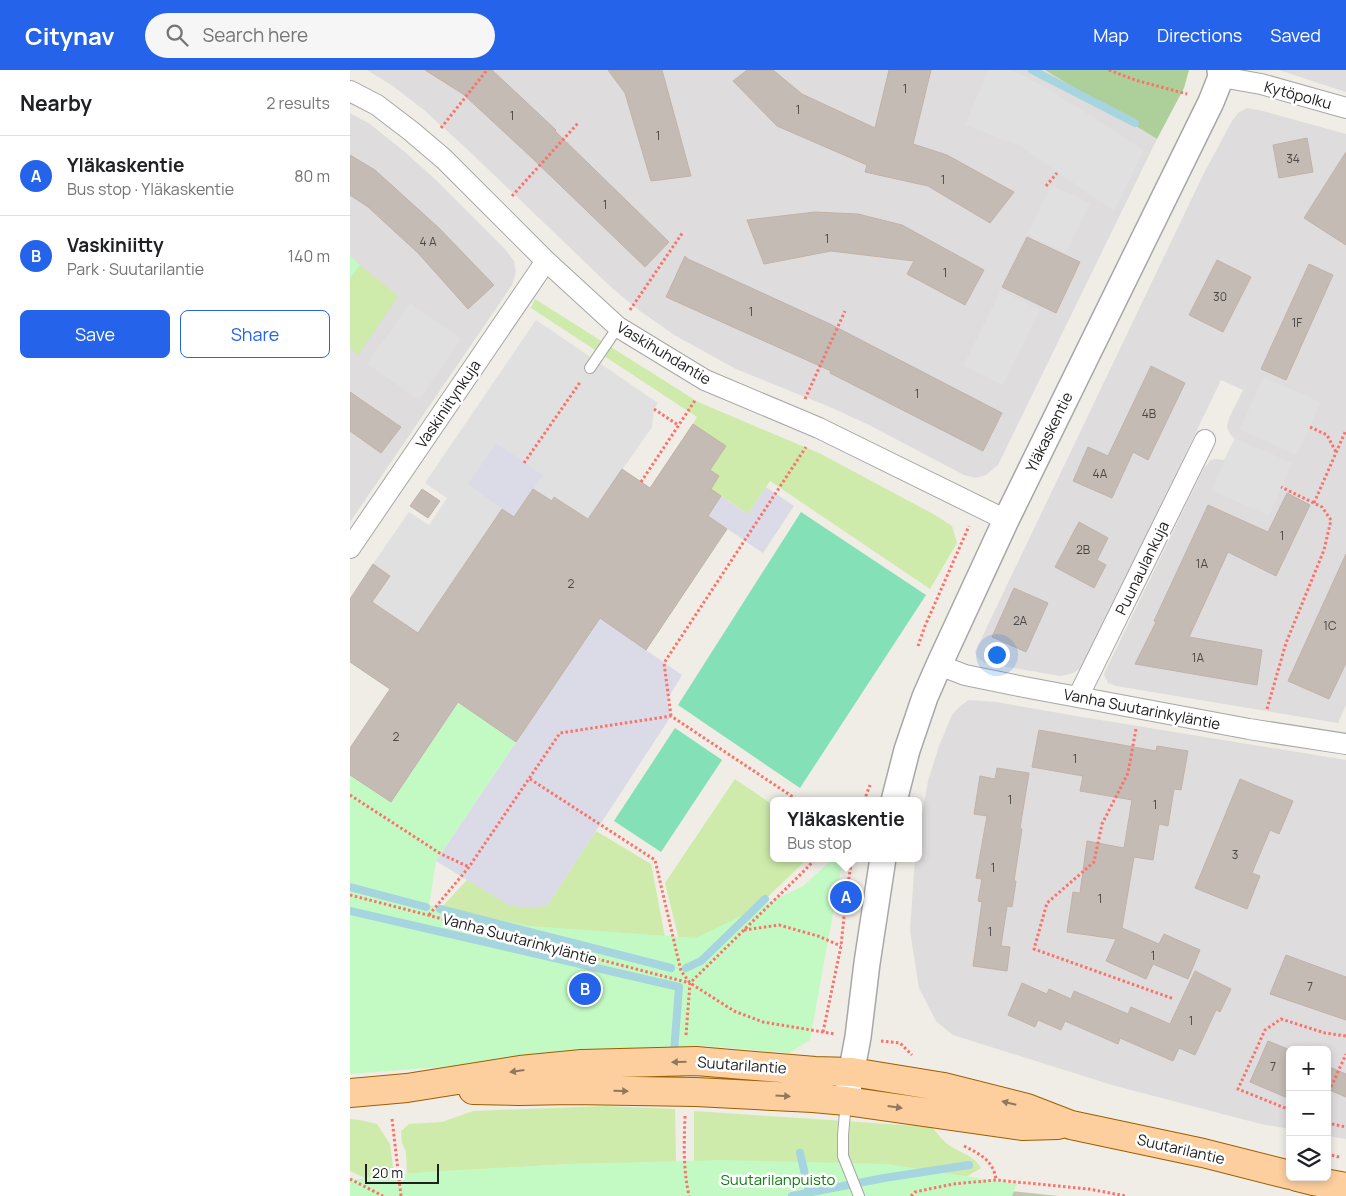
<!DOCTYPE html>
<meta charset="utf-8">
<style>
:root{--surface:#fff;--page:#f6f6f6;--text:#202124;--muted:#757577;--line:#e0e0e0;--accent:#2563eb}
body{margin:0;font-family:Manrope,sans-serif;background:var(--page);color:var(--text)}
.controls{position:absolute;right:15px;bottom:15px;display:grid;overflow:hidden;border-radius:8px;box-shadow:0 2px 8px #0003}
.controls button{width:45px;height:45px;display:grid;place-items:center;padding:0;border:0;border-bottom:1px solid var(--line);background:var(--surface);color:var(--text);font:25px sans-serif}
.scale{position:absolute;left:15px;bottom:12px;width:74px;box-sizing:border-box;padding-left:5px;border:2px solid #202020;border-top:0;font-size:14px;line-height:18px;white-space:nowrap;color:#202020;-webkit-text-stroke:4px #fff;paint-order:stroke}
.you{position:absolute;left:646px;top:584px;width:18px;height:18px;margin:-12px;border:4px solid #fff;border-radius:50%;background:#1a73e8;box-shadow:0 0 0 8px #1a73e833}
.badge{display:grid;place-items:center;width:32px;height:32px;border-radius:50%;background:var(--accent);color:#fff;font-size:16px;font-weight:700}
.pin{position:absolute;translate:-50% -50%;border:2px solid #fff;box-shadow:0 1px 5px #0006}
.popup{position:absolute;left:420px;top:727px;width:152px;height:65px;box-sizing:border-box;display:grid;place-content:center;border-radius:8px;background:var(--surface);filter:drop-shadow(0 1px 4px #0005);font-size:16px;white-space:nowrap;color:var(--muted)}
.popup b{font-size:19px;color:var(--text)}
.popup::after{content:'';position:absolute;left:50%;top:100%;margin-left:-10px;border:10px solid transparent;border-top-color:var(--surface)}
.list{margin:0;padding:0;list-style:none}
h2{display:flex;justify-content:space-between;align-items:center;height:65px;margin:0;padding:0 20px;font-size:21px}
h2 small{font-size:16px;font-weight:400;color:var(--muted)}
.list li{display:grid;grid-template-columns:32px 1fr auto;gap:15px;align-items:center;box-sizing:border-box;height:80px;padding:0 20px;border-top:1px solid var(--line)}
.list b{display:block;font-size:19px;white-space:nowrap}
.list p{margin:0;font-size:16px;white-space:nowrap;color:var(--muted)}
.list em{font-size:16px;font-style:normal;color:var(--muted)}
.actions{display:flex;gap:10px;padding:15px 20px}
.actions a{flex:1;padding:11px 0;border:1px solid var(--accent);border-radius:8px;text-align:center;font-size:18px;color:var(--accent)}
.actions .main{background:var(--accent);color:#fff}
.icon{flex:none;width:28px;height:28px;fill:none;stroke:currentColor;stroke-width:2;stroke-linecap:round;stroke-linejoin:round}
.map{position:relative;flex:none;width:996px;height:1126px;overflow:hidden}
header{display:flex;align-items:center;gap:30px;box-sizing:border-box;height:70px;padding:0 25px;background:var(--accent);color:#fff}
header strong{font-size:24px}
nav{display:flex;gap:28px;margin-inline-start:auto;font-size:18px}
.search{width:350px;height:45px;background:var(--page);display:flex;align-items:center;gap:12px;box-sizing:border-box;padding:0 18px;border-radius:28px;color:var(--muted);font-size:19px}
main{display:flex}
aside{flex:1;background:var(--surface)}
.map>svg:first-child{display:block}
</style>
<header>
<strong>Citynav</strong>
<div class="search"><svg class="icon" aria-label="search" viewBox="0 0 24 24"><circle cx="10" cy="10" r="6"/><path d="M15 15l6 6"/></svg>Search here</div>
<nav><a>Map</a><a>Directions</a><a>Saved</a></nav>
</header>
<main>
<aside>
<h2>Nearby<small>2 results</small></h2>
<ul class="list">
<li><span class="badge">A</span><div><b>Yläkaskentie</b><p>Bus stop · Yläkaskentie</p></div><em>80 m</em></li>
<li><span class="badge">B</span><div><b>Vaskiniitty</b><p>Park · Suutarilantie</p></div><em>140 m</em></li>
</ul>
<div class="actions"><a class="main">Save</a><a>Share</a></div>
</aside>
<div class="map">
<svg width="996" height="1126" viewBox="0 0 996 1126">
<rect width="100%" height="100%" fill="#f0ece6"/>
<path fill="#dedcdd" d="M17,0h678l112,69 -159,326 -12,10 -11,3 -11,-3 -95,-50 -39,-18 -94,-38 -60,-33 -36,-25 -28,-23 -144,-138 -44,-40 -31,-24z
M929,0h67v22z
M897,38l12,2 87,24v571l-8,18 -222,-37 -8,-3 -4,-9 100,-206 7,-8 5,-1 8,1 11,-21 -5,-5 -3,-7 2,-9 14,-28 -22,-10 -135,281 -5,7 -8,5 -13,3 -75,-13 -7,-5 -3,-6 229,-479 28,-52 6,-8z
M0,43l20,11 36,29 31,28 68,68 9,12 2,11 -4,13 -162,237z
M619,630l27,2 80,14 270,44v379l-19,-3v-86h-37v79l-29,-5 -149,-39 -159,-50 -17,-14 -17,-33 -9,-57 5,-73h3l1,-27 9,-50 11,-35 13,-31 8,-9z"/>
<path fill="#c5c4b1" d="M633,1118l75,8h-120z"/>
<path fill="#ceebab" d="M10,195l38,31 -40,59 -8,-7v-70z
M185,229l163,103 123,52 114,61 17,11 5,17 -27,46 -160,-108 -22,33 -37,-25 8,-13 -9,-6 16,-24 -33,-22 4,-7 -166,-109z
M385,709l38,26 1,53h31l-2,5 -102,98 -15,7 -21,-85z
M246,761l55,33 20,104 -231,-59 28,-30 79,27z
M256,1036l69,3 1,52 4,35 -54,-14 -11,-19 -44,1 -164,10 -1,-22 -4,-9 -1,-12 8,-7 33,-2 31,-11z
M344,1041l238,16c6,7 11,15 20,20 12,8 21,8 29,21l-15,9 -26,-4 -243,23 -3,-35z
M0,1049l10,1 17,4 13,20 4,31 -29,3 -15,-7z"/>
<path fill="#add09a" d="M695,0h144l-5,18 -27,51z"/>
<path fill="#c3fac4" d="M0,186l10,9 -10,13z
M108,632l58,40 -80,119 -7,44 100,21 167,12 107,-52 31,-28h9l-33,182 -21,13 -85,-7 -41,4 -313,24v-299l41,27z
M371,1090l165,4 131,20 -5,12h-662v-16l74,-8 147,-8z"/>
<path fill="#83e0b7" d="M451,442l125,83 -126,193 -122,-83z
M325,658l47,32 -61,92 -47,-31z"/>
<path fill="#e0e0e0" d="M638,0h23l41,21 92,59 -30,61 -96,-66 -53,-20z
M701,115l39,18 -24,50 -39,-18z
M651,220l39,20 -37,75 -40,-19z
M60,233l51,36 -42,61 -52,-36z
M186,250l122,83 -4,6 -2,18 -64,92 -33,-22 -3,4 -31,-21 -103,153 -46,-31 18,-26 -17,-12 36,-52 20,13 18,-27 -22,-15z
M913,307l58,25 -24,53 -57,-25z
M885,368l57,25 -23,53 -58,-26z"/>
<path fill="#dadbe6" d="M146,373l47,32 -29,42 -46,-33z
M416,417l28,19 -31,47 -55,-37 13,-20 27,18z
M250,548l82,57 -15,25 4,16 -124,190 -22,2 -17,-3 -72,-44z"/>
<g fill="none" stroke-linecap="round" stroke-linejoin="round">
<path stroke="#a6d5df" stroke-width="8" d="M682,0l103,53
M0,817l76,20
M90,839l231,59
M0,841l329,76 -5,65
M336,898l15,-7 64,-62
M450,1083l10,43
M442,1126l92,-18 85,-13"/>
</g>
<path fill="#c5bbb5" stroke="#c2b2a8" d="M75,0h67l64,60 -1,1 114,111 -24,25 -114,-110 -68,-63z
M258,0h54l29,106 -40,5 -26,-88z
M397,0h26l29,24 73,34 14,-58h42l-18,74 34,11 67,37 -24,31 -62,-37 -63,-14 2,-7 -90,-39 -44,-45z
M957,68l6,34 -34,6 -6,-33z
M996,82v93l-42,-27z
M0,85l25,15 64,58 55,57 -26,24 -50,-56 -50,-46 -18,-12z
M465,142l43,2 44,11 82,45 -19,35 -58,-31 7,-13 -83,-10 -67,13 -17,-44z
M677,167l53,25 -24,51 -54,-26z
M335,186l3,3 142,65 172,89 -19,38 -153,-78 1,-2 -165,-74z
M867,190l34,17 -28,55 -34,-17z
M959,194l24,11 -47,105 -25,-11z
M801,296l34,17 -37,77 -15,-8 -21,46 -39,-17 15,-34 20,9z
M0,322l51,35 -20,26 -31,-22z
M343,354l33,22 -16,24 9,6 -8,13 10,7 -13,20 19,13 -81,121 -46,-32 -84,124 -58,-40 -67,100 -41,-27v-27l40,-59 -40,-27v-63l23,-35 17,12 -18,26 46,31 84,-124 12,8 19,-28 19,12 2,-4 34,22 34,-50 28,19z
M72,419l18,12 -12,17 -18,-12z
M937,423l23,12 -34,71 -48,-24 -39,85 73,13 -5,35 -122,-21 21,-42 -2,-1 54,-116 60,27z
M729,452l29,16 -11,22 9,5 -12,23 -39,-21z
M996,484v109l-17,36 -41,-18z
M664,518l34,15 -22,49 -34,-15z
M689,660l117,21 1,-5 31,5 -7,39 -7,-1 -6,37 -9,-2 -6,36 -19,-3 -12,71 37,16 5,-10 36,16 -12,29 -35,-15 -7,15 -40,-18 10,-22 -49,-7 6,-40 7,1 7,-52 37,7 8,-48 -52,-9 3,-15 -51,-9z
M647,698l32,5 -9,55 2,1 -8,52h2l-4,26 -5,-1 -6,40 9,1 -3,24 -34,-5 9,-64 -4,-1 4,-22 -6,-1 11,-62 -13,-2 6,-38 15,3z
M890,709l53,22 -14,33 -9,-4 -18,43 8,3 -13,33 -52,-21z
M936,885l60,22v43l-76,-26z
M845,901l36,18 -11,23 -4,-2 -21,45 -16,-7 -6,13 -53,-23 -2,6 -53,-23 -4,9 -23,-10 -3,7 -27,-12 14,-32 25,11 2,-5 22,10 3,-8 54,23 3,-7 39,17z
M918,971l22,9v49l-40,-17z
M977,996l19,8v23l-19,-8z"/>
<g fill="none" stroke-linecap="round" stroke-linejoin="round">
<g stroke="#a7a7a7" stroke-width="12">
<path id="service" d="M240,298l28,-41
M496,1032l-3,33v21l16,40"/>
</g>
<g stroke="#a7a7a7" stroke-width="22">
<path id="minor" d="M871,7l40,7 85,24
M0,21l27,14 34,26 33,28 102,102 72,66 87,53 114,48 187,92
M0,478l196,-287
M589,595l26,10 59,12 225,42 97,15
M728,627l127,-257"/>
</g>
<g stroke="#a7a7a7" stroke-width="28">
<path id="tertiary" d="M544,731l13,-51 18,-53 14,-32 67,-145 205,-418 10,-25 -1,-7
M496,1031l12,-64 9,-74 16,-105"/>
</g>
<g stroke="#9b5f00" stroke-width="30">
<path id="primary" d="M123,1020l46,1 53,-1 124,2 117,6 33,3 176,25 36,-1
M0,1023l57,-5 113,-18 62,-6 114,-3 119,10 37,1 92,15 83,21 44,17 132,28 87,22
M947,1107l16,4 33,6"/>
</g>
<path stroke="#fc726b" stroke-width="3" stroke-dasharray="2.5 2.5" stroke-linecap="butt" d="M759,0l26,10 52,14
M91,58l46,-58
M696,116l11,-13
M162,126l67,-74
M280,240l53,-78
M455,329l40,-88
M304,339l24,16
M960,357l17,8 9,17
M174,393l57,-82
M291,412l55,-83
M964,433l32,-73
M568,576l7,-20 44,-100
M917,639l19,-66 38,-93 7,-30 -9,-13 -41,-20
M321,646l-7,-53 142,-216
M786,659l-8,44 -26,51 -8,38 -47,41 -13,46 140,50
M180,709l125,81 26,111 9,12 44,28 29,11 72,12
M0,725l91,59 28,13
M514,731l6,-16
M0,825l340,88
M79,845l40,-48 91,-134 111,-17 128,85
M394,860l35,-5 39,11 23,10
M473,962l18,-86 5,-49 6,-39
M336,965l4,-52 116,-114 10,-11
M531,971l19,2 12,12
M977,1026l19,-42
M940,1040l-52,-21 27,-59 16,-11 44,14 21,3
M335,1046c-1,30 -2,51 4,80
M42,1049l9,77
M977,1053l19,4
M614,1076c16,8 30,15 32,34
M977,1084l12,3
M0,1109l33,17
M561,1126l4,-4 38,-8 43,-4 93,9 37,7"/>
<use href="#service" stroke="#fff" stroke-width="10"/>
<use href="#minor" stroke="#fff" stroke-width="20"/>
<use href="#tertiary" stroke="#fff" stroke-width="25"/>
<use href="#primary" stroke="#fdcf9e" stroke-width="28"/>
</g>
<defs><path id="oneway-solid" d="M-6-.8H1V-3.2L6.5 0L1 3.2V.8H-6Z" transform="scale(1.25)"/></defs>
<g fill="#8e785f">
<use href="#oneway-solid" transform="translate(329 992) rotate(179)"/>
<use href="#oneway-solid" transform="translate(167 1001) rotate(172)"/>
<use href="#oneway-solid" transform="translate(271 1021) rotate(1)"/>
<use href="#oneway-solid" transform="translate(433 1026) rotate(3)"/>
<use href="#oneway-solid" transform="translate(659 1033) rotate(-166)"/>
<use href="#oneway-solid" transform="translate(545 1037) rotate(8)"/>
</g>
<g text-anchor="middle" dominant-baseline="central" stroke-width="5" stroke-linejoin="round" paint-order="stroke">
<g font-size="12" fill="#494745">
<text x="555" y="18">1</text>
<text x="448" y="39">1</text>
<text x="162" y="45">1</text>
<text x="308" y="65">1</text>
<text x="943" y="88">34</text>
<text x="593" y="109">1</text>
<text x="255" y="134">1</text>
<text x="477" y="168">1</text>
<text x="78" y="171">4 A</text>
<text x="595" y="202">1</text>
<text x="870" y="226">30</text>
<text x="401" y="241">1</text>
<text x="947" y="252">1F</text>
<text x="567" y="323">1</text>
<text x="799" y="343">4B</text>
<text x="750" y="403">4A</text>
<text x="932" y="465">1</text>
<text x="733" y="479">2B</text>
<text x="852" y="493">1A</text>
<text x="221" y="513">2</text>
<text x="670" y="550">2A</text>
<text x="980" y="555">1C</text>
<text x="848" y="587">1A</text>
<text x="46" y="666">2</text>
<text x="725" y="688">1</text>
<text x="660" y="729">1</text>
<text x="805" y="734">1</text>
<text x="885" y="784">3</text>
<text x="643" y="797">1</text>
<text x="750" y="828">1</text>
<text x="640" y="861">1</text>
<text x="803" y="885">1</text>
<text x="960" y="916">7</text>
<text x="841" y="950">1</text>
<text x="923" y="996">7</text>
</g>
<g font-size="15" fill="#202020" stroke="#fff">
<text transform="translate(948 25) rotate(15)">Kytöpolku</text>
<text transform="translate(314 283) rotate(31)">Vaskihuhdantie</text>
<text transform="translate(98 334) rotate(-56)">Vaskiniitynkuja</text>
<text transform="translate(699 362) rotate(-64)">Yläkaskentie</text>
<text transform="translate(792 498) rotate(-64)">Puunaulankuja</text>
<text transform="translate(792 639) rotate(11)">Vanha Suutarinkyläntie</text>
<text transform="translate(170 869) rotate(15)">Vanha Suutarinkyläntie</text>
<text transform="translate(392 995) rotate(4)">Suutarilantie</text>
<text transform="translate(831 1079) rotate(13)">Suutarilantie</text>
</g>
<g font-size="15" fill="#0a810d" stroke="#fff">
<text x="428" y="1109">Suutarilanpuisto</text>
</g>
</g>
</svg>
<div class="controls">
<button>+</button>
<button>−</button>
<button><svg class="icon" aria-label="layers" viewBox="0 0 24 24"><path d="M12 4l9 5-9 5-9-5zM3 14l9 5 9-5"/></svg></button>
</div>
<div class="scale">20 m</div>
<div class="you"></div>
<div class="pin badge" style="left:496px;top:827px">A</div>
<div class="popup"><b>Yläkaskentie</b>Bus stop</div>
<div class="pin badge" style="left:235px;top:919px">B</div>
</div>
</main>
